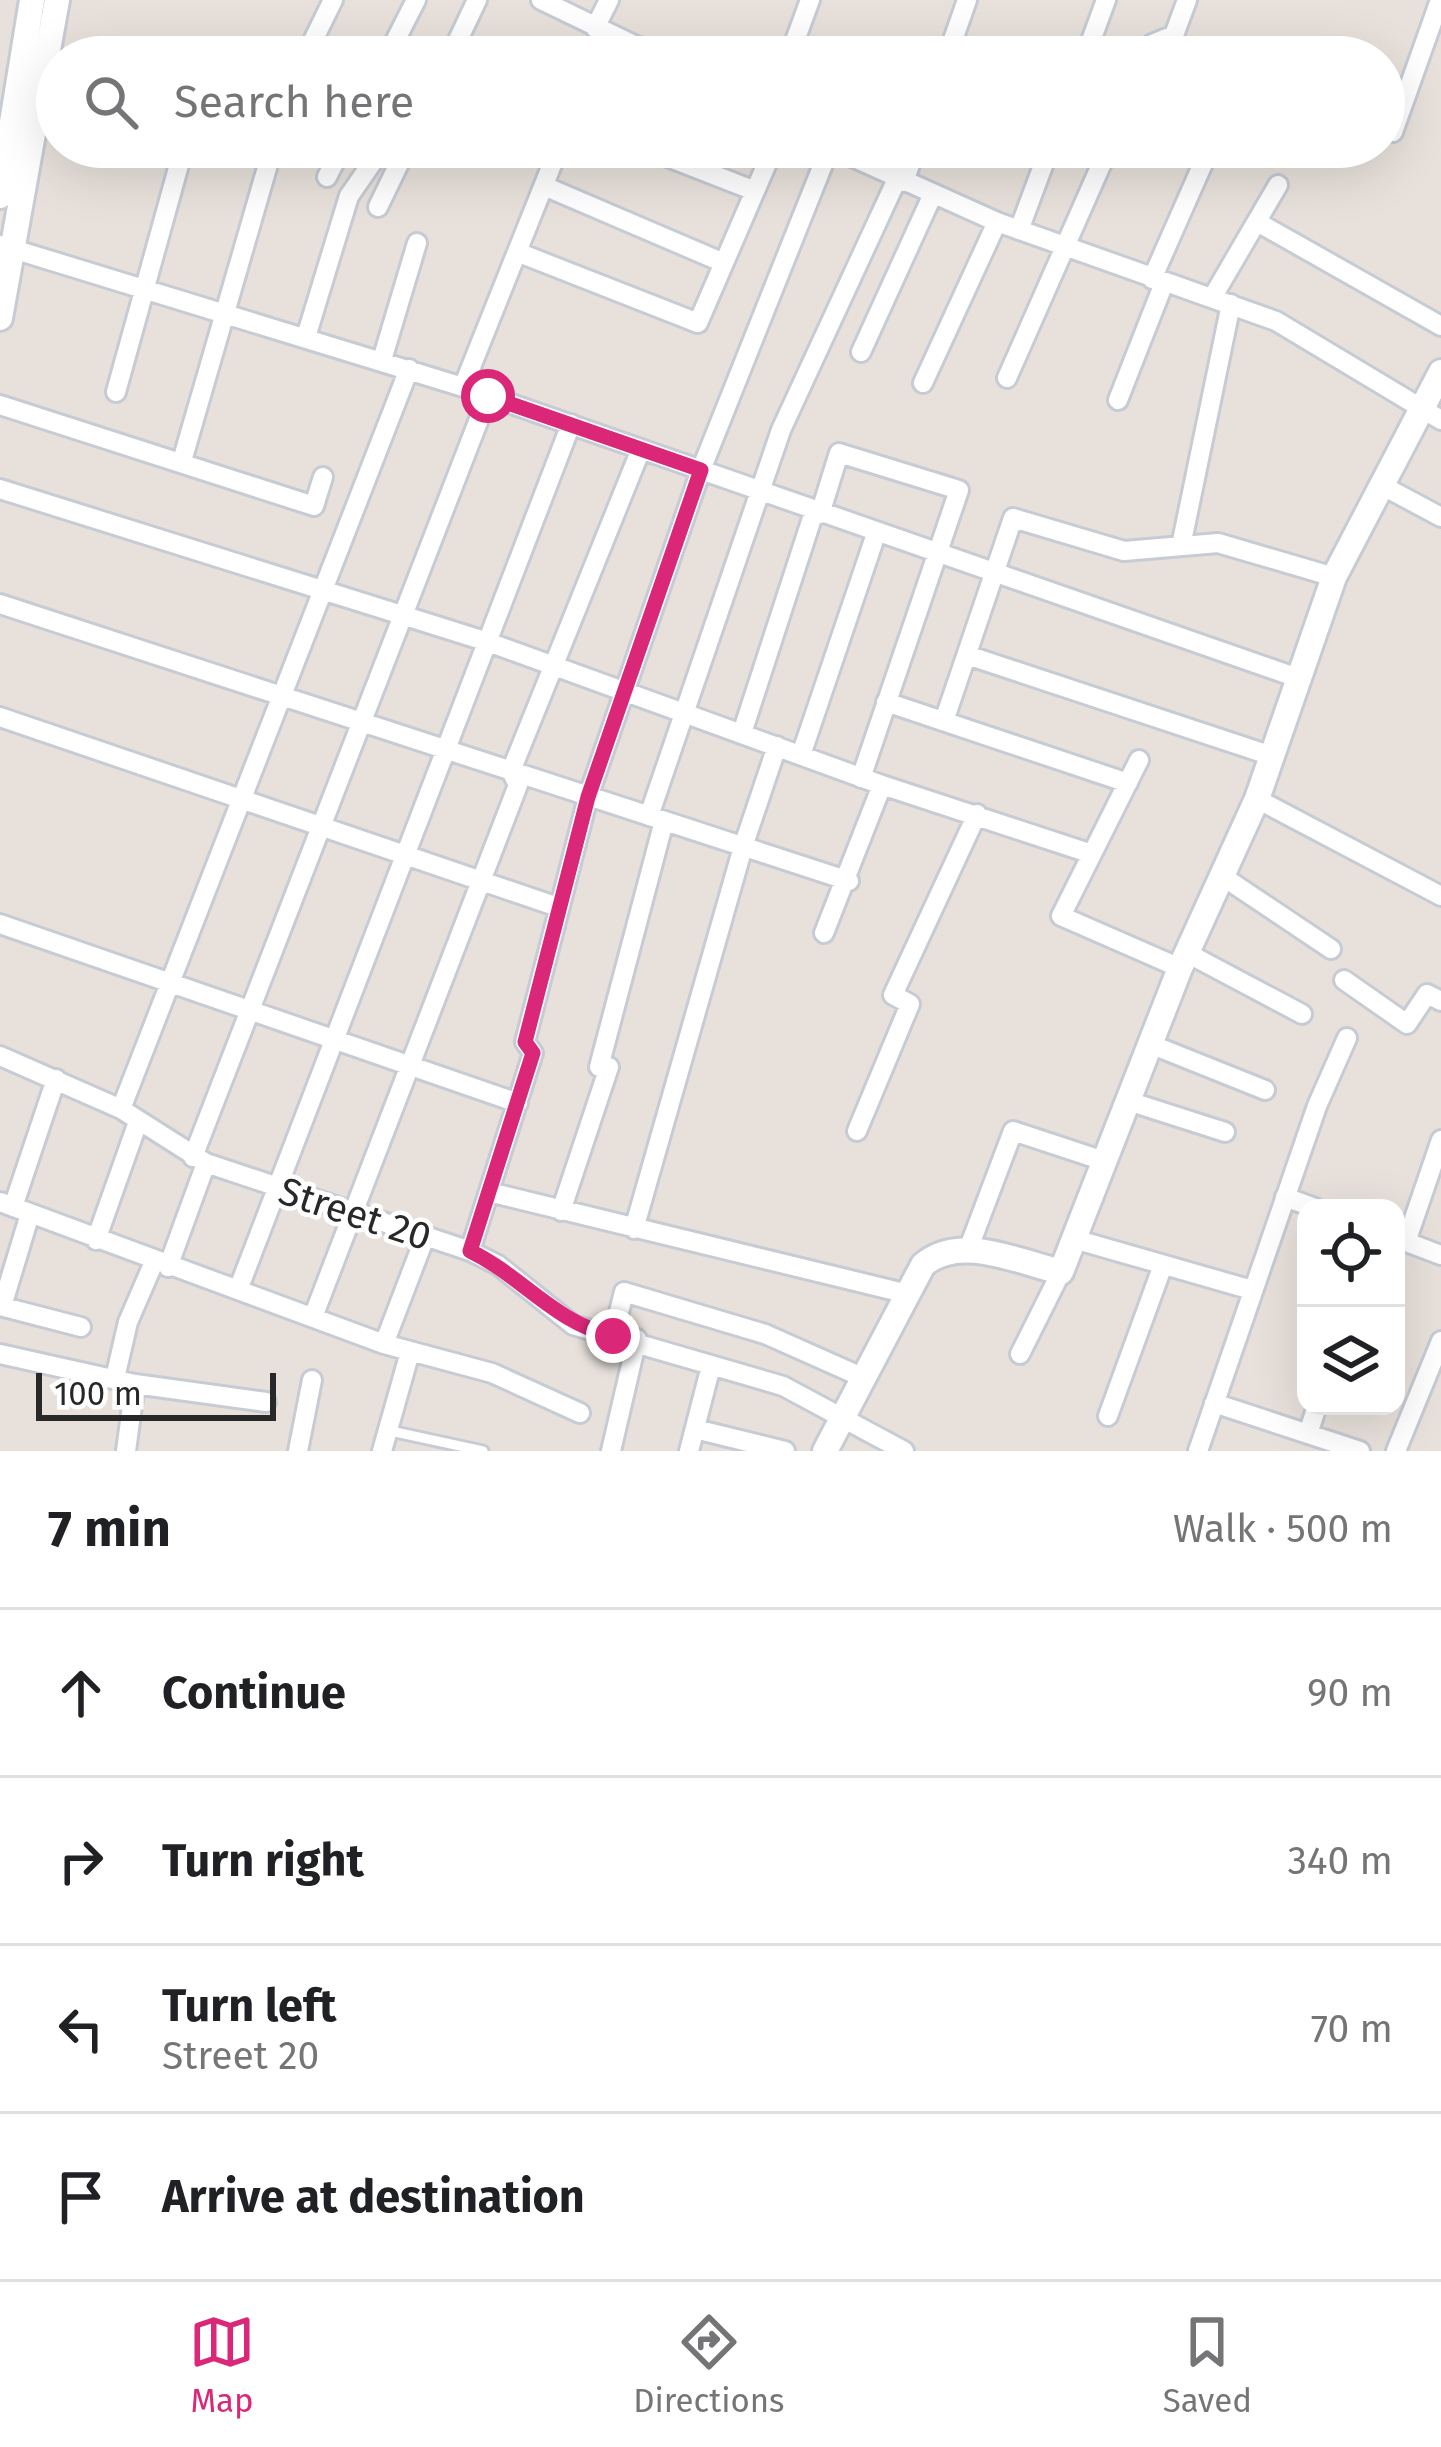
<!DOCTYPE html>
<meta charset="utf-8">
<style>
:root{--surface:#fff;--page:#f6f6f6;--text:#202124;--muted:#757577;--line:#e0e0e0;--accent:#db2777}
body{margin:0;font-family:"Fira Sans",sans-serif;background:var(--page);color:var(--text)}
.controls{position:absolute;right:36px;bottom:36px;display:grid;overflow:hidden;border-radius:24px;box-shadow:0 12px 48px #0002}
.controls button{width:108px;height:108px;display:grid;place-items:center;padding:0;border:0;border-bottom:3px solid var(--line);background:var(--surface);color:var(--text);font:60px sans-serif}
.scale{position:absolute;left:36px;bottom:30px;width:240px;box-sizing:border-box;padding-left:12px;border:6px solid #282828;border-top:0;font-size:33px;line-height:42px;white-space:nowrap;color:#282828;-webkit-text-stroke:9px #fff;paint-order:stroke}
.stop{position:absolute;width:36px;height:36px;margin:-27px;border:9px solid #db2777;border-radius:50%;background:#fff}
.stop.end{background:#db2777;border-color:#fff;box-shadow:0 3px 12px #0008}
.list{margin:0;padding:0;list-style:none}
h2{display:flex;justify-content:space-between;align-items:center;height:156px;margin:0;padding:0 48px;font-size:51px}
h2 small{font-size:39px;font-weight:400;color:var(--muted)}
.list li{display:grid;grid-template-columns:78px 1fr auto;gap:36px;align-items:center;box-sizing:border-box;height:168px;padding:0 48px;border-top:3px solid var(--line)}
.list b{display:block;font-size:45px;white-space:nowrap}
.list p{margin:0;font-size:39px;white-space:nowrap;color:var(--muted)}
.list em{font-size:39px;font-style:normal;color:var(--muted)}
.icon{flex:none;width:66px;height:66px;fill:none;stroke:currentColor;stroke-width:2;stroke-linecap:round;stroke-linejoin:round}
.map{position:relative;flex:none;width:1441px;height:1451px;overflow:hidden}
.search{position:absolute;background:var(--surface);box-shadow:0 12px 48px #0002;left:36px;right:36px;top:36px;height:132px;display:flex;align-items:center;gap:30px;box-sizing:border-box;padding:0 42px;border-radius:66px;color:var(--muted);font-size:45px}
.sheet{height:828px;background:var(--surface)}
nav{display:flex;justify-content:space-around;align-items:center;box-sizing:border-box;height:168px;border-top:3px solid var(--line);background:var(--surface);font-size:33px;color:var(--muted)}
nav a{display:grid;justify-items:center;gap:6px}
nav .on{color:var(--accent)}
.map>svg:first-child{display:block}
</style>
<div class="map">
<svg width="1441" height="1451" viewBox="0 0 1441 1451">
<rect width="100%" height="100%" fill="#e8e1db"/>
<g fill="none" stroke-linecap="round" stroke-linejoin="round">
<g stroke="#c6cbd4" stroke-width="15">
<path id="service" d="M386,1430l97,21"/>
</g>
<g stroke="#c6cbd4" stroke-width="24">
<path id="minor" d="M541,0l118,57
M595,28l14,-28
M305,57l28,-57
M387,57l29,-57
M450,57l27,-57
M595,57l10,-25
M789,57l21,-57
M947,57l20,-57
M1085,57l21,-57
M1147,57l5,-13 22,-9 13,-35
M1393,132l47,-132
M642,147l113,44
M830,147l167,75 279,99 165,99
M327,177l15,-30
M904,182l12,-35
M544,186l180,77
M378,207l29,-60
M1259,223l182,103
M1019,230l31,-83
M0,245l463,142 835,291
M517,252l181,71 76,-176
M1152,279l53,-120
M1212,298l66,-113
M306,337l43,-141 34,-49
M861,352l72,-158
M382,360l35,-117
M1007,378l102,-231
M923,383l74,-161
M463,387l96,-240
M116,392l64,-231
M1118,400l46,-117
M0,405l314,101 9,-29
M182,461l91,-314
M1381,485l60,32
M0,489l488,153 394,143 210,69
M820,514l19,-61 120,37 -98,288
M1181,546l50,-242
M0,604l849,277
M967,655l305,101
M886,702l242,81
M0,717l558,190
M944,721l69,-203 111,33 94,-8 116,34
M742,733l72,-221
M801,755l75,-221
M1139,760l-78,156 119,52
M1257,799l184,97
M649,816l132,-386 116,-251
M1222,876l109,73
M0,924l518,179
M824,933l58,-148
M1187,953l115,61
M1344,980l63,44 20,-30 14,7
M1150,1044l115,46
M0,1056l121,53 85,54 264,88 28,14 75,60 210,61 121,65
M1128,1101l97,31
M121,1109l288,-740
M857,1131l53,-127 -17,-9 84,-181
M193,1157l295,-761
M489,1192l419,102
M1285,1197l30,11
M0,1202l384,142 108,29 88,40
M13,1207l43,-128
M561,1211l48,-144h-10l65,-246
M634,1229l109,-382 34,-101
M1396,1238l45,17
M1074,1239l178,51
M96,1240l42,-118
M1406,1242l35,-102
M968,1250l45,-119 91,30
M470,1251l63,-198 -8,-11 63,-245 113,-327 129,-323
M168,1267l38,-104
M238,1290l333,-866
M0,1306l81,21
M2,1306l28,-92
M313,1317l205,-532 -7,-14 130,-322
M613,1336l11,-44 141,42 99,44
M384,1344l41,-107
M0,1354l135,30 131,18
M1020,1354l41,-82
M115,1378l13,-56 26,-60
M1214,1403l146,48
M1108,1416l55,-151
M695,1429l90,22
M1308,1434l9,-28
M126,1451l9,-67
M298,1451l14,-71
M382,1451l28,-99
M611,1451l26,-112
M689,1451l22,-85
M1198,1451l119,-345 30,-68
M1396,1451l45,-110"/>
</g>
<g stroke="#c6cbd4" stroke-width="30">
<path id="tertiary" d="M0,196l32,-196
M0,318l57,-318
M825,1451l98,-186c36,-32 96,-3 138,7l119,-304 77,-169 77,-222 107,-205"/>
</g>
<use href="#service" stroke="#fff" stroke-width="9"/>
<use href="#minor" stroke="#fff" stroke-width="18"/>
<use href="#tertiary" stroke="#fff" stroke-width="24"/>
</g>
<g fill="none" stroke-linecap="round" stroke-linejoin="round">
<path stroke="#db2777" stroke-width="15" d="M488,396l213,74 -113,327 -63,245 8,11 -63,198c52,25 85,72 143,85"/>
</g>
<g text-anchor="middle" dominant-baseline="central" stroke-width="9" stroke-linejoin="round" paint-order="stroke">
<g font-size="39" fill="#282828" stroke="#fff">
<text transform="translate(355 1214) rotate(18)">Street 20</text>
</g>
</g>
</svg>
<div class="controls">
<button><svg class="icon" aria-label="locate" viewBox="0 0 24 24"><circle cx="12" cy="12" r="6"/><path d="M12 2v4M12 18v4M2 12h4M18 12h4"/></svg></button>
<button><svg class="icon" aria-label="layers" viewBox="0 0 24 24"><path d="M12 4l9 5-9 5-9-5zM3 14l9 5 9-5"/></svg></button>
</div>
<div class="scale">100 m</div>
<div class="stop" style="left:488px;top:396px"></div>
<div class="stop end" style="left:613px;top:1336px"></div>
<div class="search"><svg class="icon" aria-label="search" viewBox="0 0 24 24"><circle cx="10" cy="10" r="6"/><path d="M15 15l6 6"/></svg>Search here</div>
</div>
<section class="sheet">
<h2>7 min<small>Walk · 500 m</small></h2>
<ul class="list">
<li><svg class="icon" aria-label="ahead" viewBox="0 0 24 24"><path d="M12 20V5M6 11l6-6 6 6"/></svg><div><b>Continue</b></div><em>90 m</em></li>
<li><svg class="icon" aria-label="right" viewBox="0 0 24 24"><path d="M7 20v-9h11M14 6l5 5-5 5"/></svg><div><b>Turn right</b></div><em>340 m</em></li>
<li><svg class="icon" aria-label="left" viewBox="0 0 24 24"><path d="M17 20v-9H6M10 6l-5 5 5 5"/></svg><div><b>Turn left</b><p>Street 20</p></div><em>70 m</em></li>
<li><svg class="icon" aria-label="arrive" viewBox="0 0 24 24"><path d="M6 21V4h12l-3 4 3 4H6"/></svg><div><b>Arrive at destination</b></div></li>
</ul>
</section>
<nav>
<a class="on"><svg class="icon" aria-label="map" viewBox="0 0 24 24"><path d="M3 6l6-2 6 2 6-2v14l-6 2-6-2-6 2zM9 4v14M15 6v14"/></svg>Map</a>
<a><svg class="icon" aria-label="directions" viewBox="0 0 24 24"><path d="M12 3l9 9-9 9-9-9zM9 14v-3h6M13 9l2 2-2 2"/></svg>Directions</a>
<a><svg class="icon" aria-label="saved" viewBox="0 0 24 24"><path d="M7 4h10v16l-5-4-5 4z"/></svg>Saved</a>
</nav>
